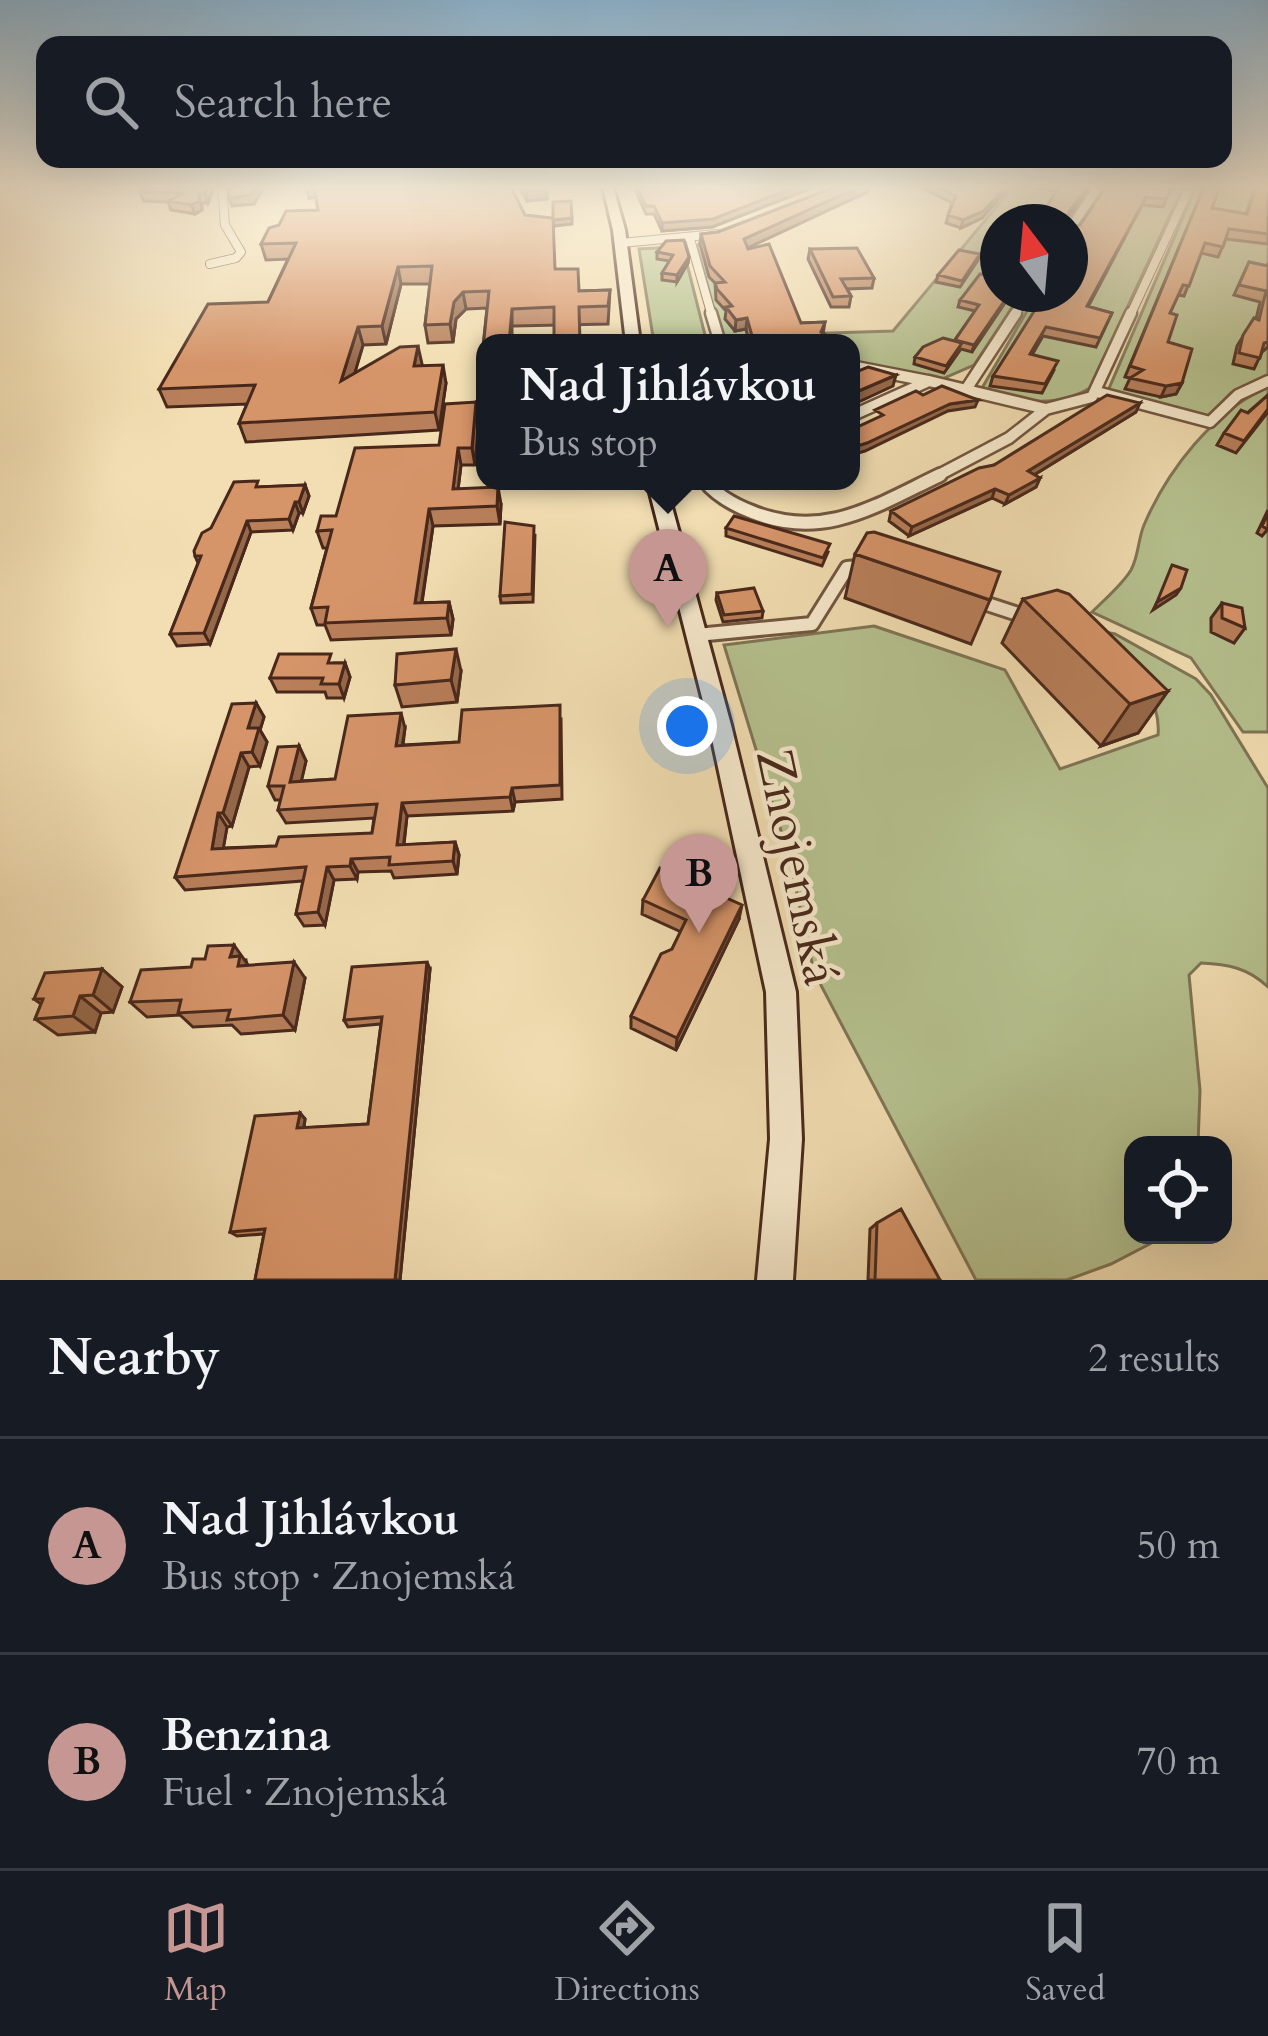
<!DOCTYPE html>
<meta charset="utf-8">
<style>
:root{--surface:#171b24;--page:#242831;--text:#f1f3f6;--muted:#9ea1a6;--line:#363941;--accent:#c59692}
body{margin:0;font-family:Cardo,serif;background:var(--page);color:var(--text)}
.controls{position:absolute;right:36px;bottom:36px;display:grid;overflow:hidden;border-radius:24px;box-shadow:0 12px 48px #0002}
.controls button{width:108px;height:108px;display:grid;place-items:center;padding:0;border:0;border-bottom:3px solid var(--line);background:var(--surface);color:var(--text);font:60px sans-serif}
.compass{position:absolute;left:980px;top:204px;width:108px;height:108px;border-radius:50%;background:var(--surface);box-shadow:0 12px 48px #0002;rotate:344deg}
.you{position:absolute;left:687px;top:726px;width:42px;height:42px;margin:-30px;border:9px solid #fff;border-radius:50%;background:#1a73e8;box-shadow:0 0 0 18px #1a73e833}
.badge{display:grid;place-items:center;width:78px;height:78px;border-radius:50%;background:var(--accent);color:#111;font-size:39px;font-weight:700}
.pin{position:absolute;translate:-50% -99px;filter:drop-shadow(0 3px 6px #0008)}
.pin::after{content:'';position:absolute;top:63px;width:42px;height:36px;background:inherit;clip-path:polygon(0 0,100% 0,50% 100%)}
.popup{position:absolute;left:476px;top:334px;width:384px;height:156px;box-sizing:border-box;display:grid;place-content:center;border-radius:24px;background:var(--surface);filter:drop-shadow(0 3px 9px #0005);font-size:39px;white-space:nowrap;color:var(--muted)}
.popup b{font-size:45px;color:var(--text)}
.popup::after{content:'';position:absolute;left:50%;top:100%;margin-left:-24px;border:24px solid transparent;border-top-color:var(--surface)}
.list{margin:0;padding:0;list-style:none}
h2{display:flex;justify-content:space-between;align-items:center;height:156px;margin:0;padding:0 48px;font-size:51px}
h2 small{font-size:39px;font-weight:400;color:var(--muted)}
.list li{display:grid;grid-template-columns:78px 1fr auto;gap:36px;align-items:center;box-sizing:border-box;height:216px;padding:0 48px;border-top:3px solid var(--line)}
.list b{display:block;font-size:45px;white-space:nowrap}
.list p{margin:0;font-size:39px;white-space:nowrap;color:var(--muted)}
.list em{font-size:39px;font-style:normal;color:var(--muted)}
.icon{flex:none;width:66px;height:66px;fill:none;stroke:currentColor;stroke-width:2;stroke-linecap:round;stroke-linejoin:round}
.map{position:relative;flex:none;width:1268px;height:1280px;overflow:hidden}
.search{position:absolute;background:var(--surface);box-shadow:0 12px 48px #0002;left:36px;right:36px;top:36px;height:132px;display:flex;align-items:center;gap:30px;box-sizing:border-box;padding:0 42px;border-radius:24px;color:var(--muted);font-size:45px}
.sheet{height:588px;background:var(--surface)}
nav{display:flex;justify-content:space-around;align-items:center;box-sizing:border-box;height:168px;border-top:3px solid var(--line);background:var(--surface);font-size:33px;color:var(--muted)}
nav a{display:grid;justify-items:center;gap:6px}
nav .on{color:var(--accent)}
.map>svg:first-child{display:block}
</style>
<div class="map">
<svg width="1268" height="1280" viewBox="0 0 1268 1280">
<rect width="100%" height="100%" fill="#f2deb2"/>
<filter id="stains"><feTurbulence type="fractalNoise" baseFrequency=".00167" numOctaves="4"/><feColorMatrix values="0 0 0 0 .2 0 0 0 0 .09 0 0 0 0 .02 0 0 0 .5 -.17"/></filter>
<radialGradient id="worn" r=".72"><stop offset=".6" stop-color="#630" stop-opacity="0"/><stop offset="1" stop-color="#630" stop-opacity=".3"/></radialGradient>
<path fill="#b6c290" stroke="#7f7556" stroke-width="3" d="M984,187h107l-23,35h-70v72h23l-47,71 -32,14 -91,-17v-19h-128l-26,-97 4,-4 37,-4 32,22 27,74 96,-3 115,-138z
M1104,187h79l-93,201c-33,20 -73,15 -108,0l55,-94h33v-52z
M1196,187h72v189l-37,17 -24,25 -100,-25z
M673,247l11,5 23,91h-53l-15,-94z
M1268,387v345h-25l-52,-74 -99,-46c13,-13 30,-27 39,-42 8,-15 7,-31 13,-45 23,-54 69,-114 124,-138z
M874,626l131,44 55,99 98,-34c4,-42 -33,-73 -58,-104l15,3 81,45 15,16 57,93v199c-20,-19 -40,-23 -67,-24l-12,12 11,115 -2,55h-65v90h34l-56,29 -44,16h-91l-162,-308 -25,-115 -65,-212z"/>
<g fill="none" stroke-linecap="round" stroke-linejoin="round">
<g stroke="#725641" stroke-width="10">
<path id="street-far2" d="M1070,229l28,-42
M690,239l22,77
M621,243l96,-9
M210,264l26,-6 5,-6 -16,-27 -3,-38
M1014,316l14,-22
M1130,316l60,-129"/>
</g>
<g stroke="#725641" stroke-width="15">
<path id="street-far1" d="M711,313l9,30
M851,366l77,15
M965,391l51,-78
M1097,392l113,30 28,-27 30,-14
M851,416l78,-35 117,28
M933,478l76,-40 37,-29 46,-12 39,-84"/>
</g>
<g stroke="#725641" stroke-width="18">
<path id="street" d="M705,481c12,15 29,24 47,31 72,29 123,-6 188,-37
M975,600l58,19
M697,635l115,-11 35,-56 21,-2"/>
</g>
<g stroke="#48281b" stroke-width="6">
<path id="secondary" d="M603,187h10l12,43 15,113h-14l-13,-113z
M647,481h18l66,244 65,267 6,147 -9,141h-36l13,-141 -4,-147 -57,-267z"/>
</g>
<use href="#street-far2" stroke="#f7eacd" stroke-width="8"/>
<use href="#street-far1" stroke="#f7eacd" stroke-width="10"/>
<use href="#street" stroke="#f7eacd" stroke-width="12"/>
<use href="#secondary" fill="#f7eacd" fill-rule="evenodd"/>
</g>
<path fill="#b87f5a" stroke="#48281b" stroke-width="3" d="M214,187l-6,16h-6v7l-7,4 -24,-4 -3,-8 -24,-1 -4,-9z
M306,187h187l62,82 24,22 31,-1 -2,34 -95,2 -28,17v52h-2l-3,-18 7,-69 -21,1 -10,10 -3,23 -25,1 -3,-18 5,-41h-29l-15,60 -23,1 -9,29 68,-9 24,18 -7,47 -193,12 -7,-19 8,-19 -80,3 -8,-18 109,-87 20,-43 -22,1 -5,-16 18,-19 39,-15 -2,-13 -7,1z
M519,187h27l1,12 -20,2z
M634,187h180l-102,40 -50,4 -8,-17h-8z
M835,187h33l-1,5 -120,56 54,75 24,-1 -2,12 17,9h-91l-3,-14 -11,2 -10,-12 1,-8 -10,-11 -1,-17 -6,-6 -9,-33 1,-10 17,-2z
M920,187h89l-27,31 -21,10 -15,-5 6,-20z
M1034,187h56l-33,4z
M1171,187l-8,20 -21,-2 -54,102 24,6 -16,34 -53,-11 -11,19 22,15 -12,23 -52,-7 3,-10 77,-82 10,-69z
M1204,187l8,21 34,6 9,-27h13v57l-42,-5 -8,18 -17,-4 -17,43 -6,-1 -8,18 -2,29 14,41 -6,11 -15,3 -36,-8 5,-11 -5,-1z
M810,249l64,29 -2,10 -25,1 4,7 -2,11h-18l-23,-48z
M657,252l32,5 -1,6 -11,19 -15,-2v-7l8,-12 -13,-2z
M980,254l-2,6 -18,27 -24,-5 2,-7z
M1249,262l18,4 1,-3v84l-6,5 -8,17 -21,-5 4,-18 17,-28 2,1 4,-17 -26,-7z
M998,277l-26,75 -11,-3 -17,24 -30,-9 1,-7 39,-16 21,-30 -17,-4 2,-7z
M1268,395v17l-32,41 -19,-8 7,-12z
M476,402l3,17 -4,46h-14l-3,24 43,15 -1,20 -67,2 -11,77 27,-1 4,17 -2,16 -120,5 -6,-15h-8l-6,-17 16,-60h-4l-6,-17 122,-86z
M1136,412l-102,63 6,3 -4,9 -31,17 -13,-6 -83,38 -20,-15 2,-10 103,-46z
M305,485l4,11 -6,17h-4l-6,17 -42,2 -41,112 -33,2 -7,-12 28,-71 -3,-7 16,-28 49,-41z
M1268,510v19l-6,7 -5,-3z
M726,528l102,24 -6,14 -96,-30z
M535,534l-2,68 -32,1 -1,-7z
M855,554l135,46 -19,44 -126,-46z
M717,593l46,18 -1,7 -39,4 -7,-22z
M1023,599l145,92 -30,42 -37,13 -99,-103z
M1222,603l23,25 -11,15 -23,-11v-14z
M334,663h11l5,14 -6,21h-17l-2,-6h-48l-7,-14z
M461,671l-4,31 -55,5 -7,-22z
M256,703l8,14 -4,13 7,12 -7,24 -11,1 -17,59 -5,1 -4,21 53,-2 96,-13 2,-15 -88,5 -8,-13 3,-10h-6l-7,-14 31,-40 7,15 -5,20 34,-2 70,-51 -2,17 56,-3 102,-23 1,80 -47,3 -2,9 -106,5 -3,29 51,-3 4,13 -2,19 -63,4 -3,-7 -33,1 -1,7 -23,1 -9,45 -21,1 -8,-12 7,-33 -118,9 -10,-13z
M643,900l96,19 -63,131 -45,-22v-12l41,-67 9,-17 -39,-18z
M246,960l1,5 58,13 -10,52 -54,4 -9,-9 -39,2 -13,-12 -33,2 -17,-15 61,-35z
M102,969l20,18 -9,25 -12,1 -6,19 -37,3 -23,-16 6,-15 -7,-5z
M430,969l-30,311h-145l9,-46 -27,2 -7,-4 70,-119 5,6 -1,9 64,-4 13,-100 -33,3 -4,-7z
M877,1223l63,57h-72l2,-51z"/>
<path fill="#96684a" stroke="#48281b" stroke-width="3" d="M208,187h6l-6,16 -3,-9z
M257,187h7l-10,17 -22,2 -3,-8z
M306,187h9l2,10 -8,1z
M526,187h20l1,12 -20,2z
M795,187h19l-102,40 -50,4v-8z
M859,187h9l-1,5 -124,58 1,-11z
M1005,187h4l-27,31 -21,10 2,-8z
M1087,187h3l-25,35 1,-6z
M199,194l3,16 -7,4 -4,-9z
M572,218v6l-18,2 -1,-6z
M689,257l-1,6 -11,19v-7z
M398,267l3,17 -15,60 -4,-18z
M463,292l3,17 -10,10 -3,23 -3,-18 4,-22z
M1009,294h2l-39,58 2,-7z
M512,309v34h-3z
M747,318l-1,11 -11,2 1,-11z
M358,327l5,18 -16,55 -6,-19z
M418,346l4,18 -4,20 -4,-18z
M443,365l3,18 -7,47 -4,-18z
M896,375l-3,11 -41,19 2,-12z
M1182,383l-6,11 -15,3 5,-11z
M978,400l-3,7 -27,4 -83,40 -14,4v-7l99,-44z
M476,402l3,17 -4,46 -3,-17z
M1140,403l-4,9 -112,69 4,-10z
M458,448l3,17 -5,41 -3,-17z
M1040,478l-4,9 -31,17 4,-9z
M305,485l4,11 -6,17 -4,-11z
M498,487l3,17 -1,20 -3,-18z
M995,489l-3,9 -83,38 3,-9z
M295,502l4,11 -6,17 -4,-11z
M429,509l4,17 -14,94 -4,-17z
M247,521l4,11 -41,112 -6,-11z
M1181,588l-5,7 -23,15 4,-8z
M449,602l4,17 -2,16 -4,-17z
M456,649l5,22 -4,31 -6,-22z
M345,663l5,14 -6,21 -5,-14z
M1168,691l-30,42 -37,13 29,-42z
M256,703l8,14 -4,13 7,12 -7,24 -8,-14 -4,-24z
M401,713l4,15 -5,32 -4,-14z
M299,746l7,15 -8,35 -8,-14z
M241,753l8,14 -17,59 -9,-13z
M512,788l3,14 -2,9 -3,-14z
M402,803l5,13 -5,42 -5,-13z
M218,813l9,14 -6,35 -9,-13z
M455,842l4,13 -2,19 -4,-13z
M351,859l7,13 -1,7 -7,-13z
M327,867l7,13 -9,45 -7,-13z
M742,905l-3,14 -63,131 1,-12z
M234,945l19,27 -3,9 -20,-24z
M294,962l11,16 -10,52 -12,-15z
M427,962l3,7 -30,311h-5z
M102,969l20,18 -9,25 -20,-17z
M80,996l21,17 -6,19 -22,-16z
M300,1113l5,6 -2,14 -6,-5z"/>
<path fill="#d69469" stroke="#48281b" stroke-width="3" d="M145,187h63l-3,7h-6v7l-8,4 -23,-4 16,-8 -44,-1z
M228,187h29l-6,8 -22,3z
M314,187h197l14,28 28,3 2,51h23l1,22 31,-1 -2,16 -29,1 1,36h-26v-36l-42,2 -3,34h-24v34h-5l9,-86 -26,1 -9,10 -4,22 -25,1 7,-59 -34,1 -16,59 -24,1 -17,54 59,-34 18,-1 -4,20 29,-1 -8,47 -196,11 16,-38 -96,4 49,-85 60,-2 28,-59 -35,1 8,-16 10,-3 7,-14 32,-1z
M637,187h158l-82,32 -51,4 -8,-17h-8z
M835,187h24l-115,52 4,10 21,-5 32,79 24,-1 -4,10 19,11h-86l-7,-25 -11,2 -10,-13 6,-1 -15,-17 -2,-6 10,-1 -15,-16 -9,-32 17,-2z
M937,187h68l-21,24 -21,9 -15,-5 8,-19z
M1059,187h28l-21,29 2,6h-31z
M1106,187h65l-5,12 -20,-2 -59,109 25,7 -12,25 -54,-11 -16,27 28,7 -13,23 -52,-8 52,-82h25v-66l10,-3z
M1204,187h16l-8,21 35,6 9,-27h12v47l-39,-5 -6,18 -18,-4 -16,43 -6,-1 -13,28 7,2 -9,27 24,7 -10,34 -16,3 -36,-8 13,-8 -13,-4z
M571,201l1,17 -19,2v-18z
M684,240l5,17 -12,18 -15,-2 11,-18 -16,-3 9,-11z
M857,248l17,30 -33,1 10,17 -18,1 -23,-48z
M959,250l21,4 -18,27 -24,-6z
M1249,262l19,4v76l-4,1 -4,15 -21,-5 4,-18 11,-17 5,2 7,-29 -27,-6z
M980,274l18,3v17h11l-35,51 -19,-5 24,-35 -19,-5z
M943,338l19,5 -16,23 -31,-9 8,-10z
M868,367l28,8 -42,18 -3,-2v-17z
M942,386l36,14 -28,4 -83,39 -16,5v-18l32,-15 -8,-5 41,-19 7,4z
M1107,395l33,8 -112,68 12,7 -31,17 -14,-6 -83,38 -21,-16 88,-43 15,-3z
M1268,395v14l-24,32 -20,-8 17,-23 7,3z
M476,402l-4,46h-14l-5,41 45,-2 -1,19 -68,3 -14,94 34,-1 -2,16 -122,5 3,-16 -17,1 21,-78 -15,1 4,-15h15l19,-68 84,-3 6,-41z
M258,481l-2,6 49,-2 -6,17h-4l-6,17 -42,2 -43,112 -34,1 31,-78h-6l-1,-5 8,-18 9,-5 23,-46z
M1268,513v15l-1,1 -5,-3z
M734,516l96,28 -7,14 -97,-30z
M505,522l29,4 -2,68 -32,2z
M874,532l126,40 -10,28 -135,-46 12,-21z
M1172,565l15,5 -6,18 -24,14z
M754,588l9,23 -39,4 -7,-22z
M1057,590l12,4 99,97 -38,13 -107,-105z
M1222,603l20,5 3,20 -23,-10z
M456,649l-5,31 -56,5 2,-31z
M279,654h52l-3,9h17l-6,21h-18l2,-6h-53z
M256,703l-8,25h11l-7,24 -11,1 -18,60h-5l-6,36 64,-3 3,-9 93,-4 5,-29 -99,6 6,-24h-16l10,-39 21,-1 -9,36 45,-3 13,-63 53,-3 -5,33 63,-4 3,-32 98,-5v80l-48,3 -2,9 -108,6 -5,42 58,-3 -2,19 -64,4 1,-8 -39,2 -1,7 -23,1 -9,45 -22,2 10,-47 -131,10 57,-173z
M660,868l82,37 -65,133 -46,-22 30,-62 11,-5 14,-29 -43,-20z
M234,945l-4,12 10,-1 -2,10 56,-4 -11,53 -56,5 3,-10 -52,3 3,-13 -51,2 11,-32 50,-3 2,-8h12l3,-13z
M427,962l-32,318h-140l10,-51 -35,3 25,-116 45,-3 -3,15 71,-4 14,-107 -38,3 8,-53z
M102,969l-9,26 -13,1 -7,20 -38,3 8,-20h-9l11,-26z
M901,1209l39,71h-65l2,-57z"/>
<linearGradient id="sky" x2="0" y2="1"><stop stop-color="#8bb6d4"/><stop offset="0.51" stop-color="#f9f0dc"/><stop offset="1" stop-color="#f9f0dc" stop-opacity="0"/></linearGradient>
<rect width="1268" height="366" fill="url(#sky)"/>
<g text-anchor="middle" dominant-baseline="central" stroke-width="9" stroke-linejoin="round" paint-order="stroke">
<g font-size="51" fill="#48281b" stroke="#f7eacd">
<text transform="translate(797 867) rotate(78)">Znojemská</text>
</g>
</g>
<rect width="100%" height="100%" filter="url(#stains)"/>
<rect width="100%" height="100%" fill="url(#worn)"/>
</svg>
<div class="controls">
<button><svg class="icon" aria-label="locate" viewBox="0 0 24 24"><circle cx="12" cy="12" r="6"/><path d="M12 2v4M12 18v4M2 12h4M18 12h4"/></svg></button>
</div>
<svg class="compass" viewBox="-18 -18 36 36"><path d="M0-13l5 13h-10z" fill="#e53935"/><path d="M0 13l5-13h-10z" fill="#9ea1a6"/></svg>
<div class="you"></div>
<div class="pin badge" style="left:668px;top:628px">A</div>
<div class="popup"><b>Nad Jihlávkou</b>Bus stop</div>
<div class="pin badge" style="left:699px;top:933px">B</div>
<div class="search"><svg class="icon" aria-label="search" viewBox="0 0 24 24"><circle cx="10" cy="10" r="6"/><path d="M15 15l6 6"/></svg>Search here</div>
</div>
<section class="sheet">
<h2>Nearby<small>2 results</small></h2>
<ul class="list">
<li><span class="badge">A</span><div><b>Nad Jihlávkou</b><p>Bus stop · Znojemská</p></div><em>50 m</em></li>
<li><span class="badge">B</span><div><b>Benzina</b><p>Fuel · Znojemská</p></div><em>70 m</em></li>
</ul>
</section>
<nav>
<a class="on"><svg class="icon" aria-label="map" viewBox="0 0 24 24"><path d="M3 6l6-2 6 2 6-2v14l-6 2-6-2-6 2zM9 4v14M15 6v14"/></svg>Map</a>
<a><svg class="icon" aria-label="directions" viewBox="0 0 24 24"><path d="M12 3l9 9-9 9-9-9zM9 14v-3h6M13 9l2 2-2 2"/></svg>Directions</a>
<a><svg class="icon" aria-label="saved" viewBox="0 0 24 24"><path d="M7 4h10v16l-5-4-5 4z"/></svg>Saved</a>
</nav>
